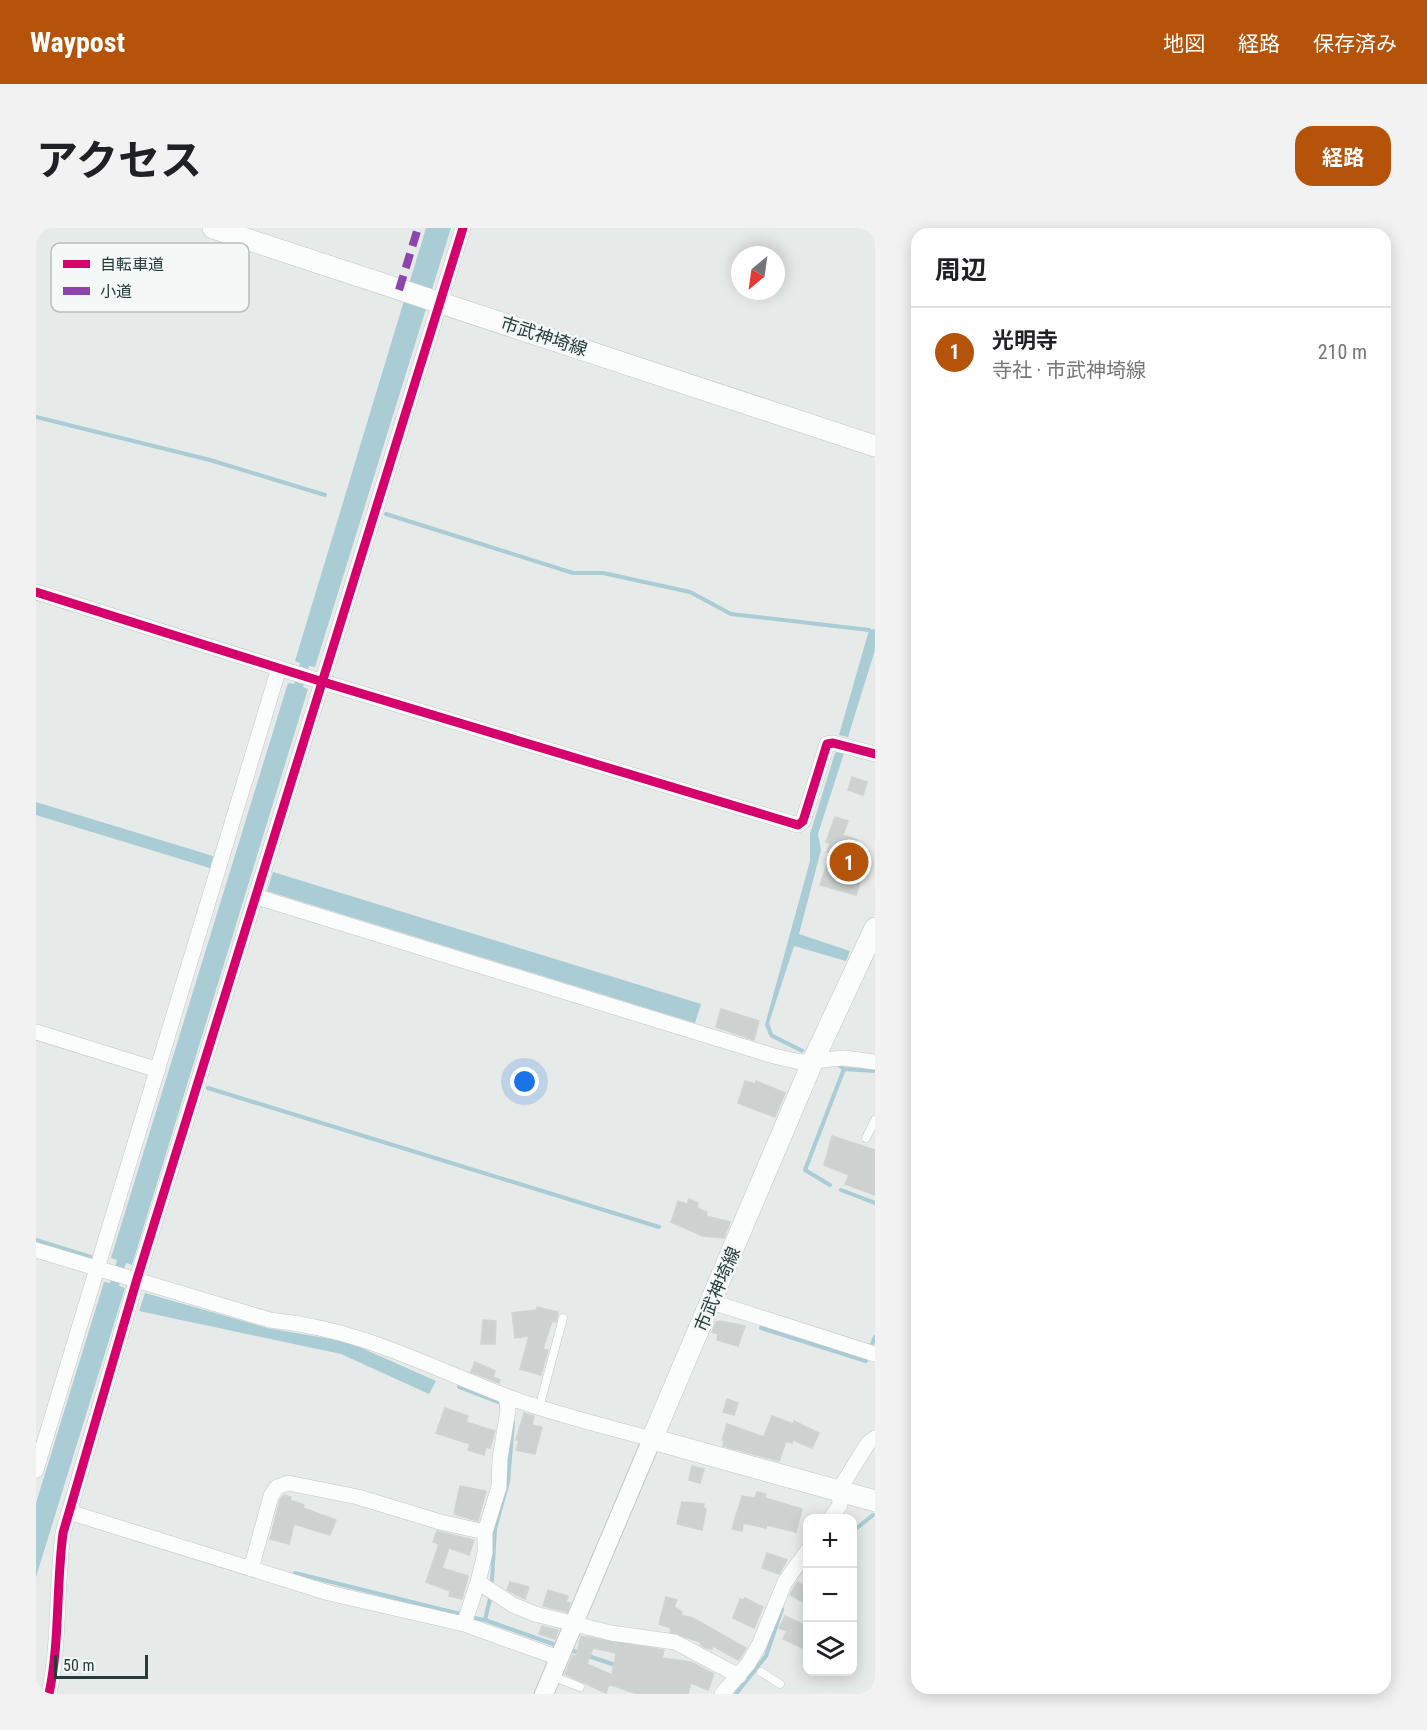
<!DOCTYPE html>
<html lang="ja">
<meta charset="utf-8">
<style>
:root{--surface:#fff;--page:#f2f2f2;--text:#202124;--muted:#757577;--line:#e0e0e0;--accent:#b45309}
body{margin:0;font-family:"Roboto Condensed","Noto Sans JP",sans-serif;background:var(--page);color:var(--text)}
.controls{position:absolute;right:18px;bottom:18px;display:grid;overflow:hidden;border-radius:12px;box-shadow:0 3px 15px #0003}
.controls button{width:54px;height:54px;display:grid;place-items:center;padding:0;border:0;border-bottom:2px solid var(--line);background:var(--surface);color:var(--text);font:30px sans-serif}
.compass{position:absolute;left:695px;top:18px;width:54px;height:54px;border-radius:50%;background:var(--surface);box-shadow:0 3px 15px #0003;rotate:209deg}
.scale{position:absolute;left:18px;bottom:15px;width:94px;box-sizing:border-box;padding-left:6px;border:3px solid #253c38;border-top:0;font-size:16px;line-height:21px;white-space:nowrap;color:#253c38;-webkit-text-stroke:4px #f4f9f7;paint-order:stroke}
.you{position:absolute;left:489px;top:854px;width:21px;height:21px;margin:-15px;border:4px solid #fff;border-radius:50%;background:#1a73e8;box-shadow:0 0 0 9px #1a73e833}
.badge{display:grid;place-items:center;width:39px;height:39px;border-radius:50%;background:var(--accent);color:#fff;font-size:20px;font-weight:700}
.pin{position:absolute;translate:-50% -50%;border:3px solid #fff;box-shadow:0 2px 6px #0006}
.list{margin:0;padding:0;list-style:none}
h2{display:flex;justify-content:space-between;align-items:center;height:78px;margin:0;padding:0 24px;font-size:26px}
h2 small{font-size:20px;font-weight:400;color:var(--muted)}
.list li{display:grid;grid-template-columns:39px 1fr auto;gap:18px;align-items:center;box-sizing:border-box;height:90px;padding:0 24px;border-top:2px solid var(--line)}
.list b{display:block;font-size:22px;white-space:nowrap}
.list p{margin:0;font-size:20px;white-space:nowrap;color:var(--muted)}
.list em{font-size:20px;font-style:normal;color:var(--muted)}
.icon{flex:none;width:33px;height:33px;fill:none;stroke:currentColor;stroke-width:2;stroke-linecap:round;stroke-linejoin:round}
.map{position:relative;flex:none;width:839px;height:1466px;overflow:hidden;border-radius:18px}
header{display:flex;align-items:center;gap:36px;box-sizing:border-box;height:84px;padding:0 30px;background:var(--accent);color:#fff}
header strong{font-size:28px}
nav{display:flex;gap:33px;margin-inline-start:auto;font-size:21px}
.intro{display:flex;align-items:center;justify-content:space-between;box-sizing:border-box;height:144px;padding:0 36px}
h1{margin:0;font-size:42px}
.button{padding:15px 27px;border-radius:18px;background:var(--accent);color:#fff;font-size:21px;font-weight:700}
main{display:flex;gap:36px;padding:0 36px}
aside{flex:1;background:var(--surface);border-radius:18px;box-shadow:0 3px 15px #0003}
.map>svg:first-child{display:block}
</style>
<header>
<strong>Waypost</strong>
<nav><a>地図</a><a>経路</a><a>保存済み</a></nav>
</header>
<div class="intro"><h1>アクセス</h1><a class="button">経路</a></div>
<main>
<div class="map">
<svg width="839" height="1466" viewBox="0 0 839 1466">
<rect width="100%" height="100%" fill="#e6eae8"/>
<path fill="#aaccd4" d="M390,0h25l-136,439 -6,-1 -6,21 5,2 -176,576 -6,-2 -7,23 6,2 -89,289v-74l68,-221 6,1 7,-23 -6,-2 177,-575 6,1 6,-21 -5,-2z
M839,401v21l-27,87 -9,-2 30,-105z
M804,523l4,2 -26,81 3,16 -22,84 51,17 -4,10 -52,-15 -25,77 4,11 32,16 -3,3 -32,-16 -5,-12 45,-164v-27l25,-81z
M0,574l177,54 -3,12 -174,-53z
M237,644l428,132 -6,19 -428,-132z
M109,1065l122,35 81,14 88,39 -7,13 -88,-40 -202,-43z"/>
<g fill="none" stroke-linecap="round" stroke-linejoin="round">
<path stroke="#aaccd4" stroke-width="4" d="M0,189l174,43 115,35
M350,286l187,59h30l87,19 41,22 138,16
M808,841l31,2
M172,860l451,139
M794,957l-25,-15 39,-101 -5,-4
M805,962l34,13
M0,1012l58,18
M725,1100l105,33
M836,1116l3,-7
M423,1159l39,15
M816,1304l21,-17
M259,1345l165,41
M456,1353l3,-52 13,-47 5,-60
M454,1371l-5,21 68,24
M438,1390l11,2
M535,1422l47,16
M700,1466l30,-38 16,-47"/>
</g>
<path fill="#cdd2d0" stroke="#cfd3d1" stroke-width="1.5" fill-rule="evenodd" d="M816,549l15,5 -4,13 -15,-5z
M799,589l13,4 -5,14 14,5 -2,6 14,5 -13,44 -36,-10 11,-32 -4,-1 3,-9 -4,-1z
M685,781l38,12 -5,19 -38,-13z
M709,853l10,3 1,-3 29,12 -10,24 -37,-14z
M796,908l43,14v45l-30,-11 4,-9 -25,-10z
M653,971l9,4 -1,5 10,4 -1,4 24,6 -6,16 -21,-2 -32,-14 7,-21 9,3z
M501,1079l21,5 -2,10 -4,-1 -9,28 5,1 -7,25 -21,-6 9,-33 -14,2 -3,-25 25,-3z
M447,1092l13,1 -1,23h-14z
M684,1093l25,5 -7,20 -21,-6 1,-6 -6,-2 4,-10z
M439,1134l20,9 -2,6 7,3 -1,3 -28,-11z
M691,1171l11,4 -4,12 -11,-3z
M409,1180l23,8 -2,6 29,9 -5,17 -4,-1 -2,8 -16,-5 2,-6 -34,-11z
M488,1185l10,3 -2,9 10,2 -7,27 -19,-4 3,-9 -3,-1z
M736,1188l21,8 1,-3 25,12 -7,15 -19,-8 -1,3 -6,-2 -7,20 -56,-15 1,-5 -2,-1 5,-16 37,13z
M656,1238l12,3 -4,14 -11,-3z
M424,1258l26,5 -8,30 -24,-7z
M721,1264l9,2 -1,4 37,11 -6,23 -29,-7 -1,3 -23,-5 -1,8 -10,-2 10,-33 13,2z
M248,1267l7,2 -1,3 14,5 -1,3 33,12 -6,15 -36,-11 -5,20 -19,-5 10,-39z
M646,1274l22,2 -1,4 3,1 -4,21 -25,-6z
M401,1303l37,9 -5,15 -20,-7 -7,20 26,8 -6,23 -13,-3 1,-5 -24,-9 13,-38 -6,-2z
M731,1325l20,7 -8,14 -17,-6z
M474,1354l19,5 -4,12 -18,-9z
M761,1354l10,6v16l-17,-9z
M512,1362l20,6 -2,6 4,1 -3,9 -24,-6z
M630,1369l11,3 -3,7 8,5 -1,3 12,3 53,30 -6,10 -2,2 -25,-14 -1,3 -6,-1 -6,-4v-2l-30,-10 1,-4 -12,-4z
M709,1370l18,9 -9,21 -21,-10 7,-19 4,1z
M749,1388l22,10v24l-24,-11 4,-8 -8,-3z
M506,1398l16,4 -3,9 -16,-5z
M545,1408l83,14 -2,8 29,4 23,12 -6,16 -17,-7 -3,11h-51l-28,-10 -3,9 -41,-19 8,-19 3,1zM557,1420l23,5 -4,22 -25,-11z"/>
<g fill="none" stroke-linecap="round" stroke-linejoin="round">
<g stroke="#c3c7c5" stroke-width="9">
<path id="service" d="M830,910l9,-18
M503,1180l24,-90
M725,1444l19,12
M516,1448l28,11"/>
</g>
<g stroke="#c3c7c5" stroke-width="16">
<path id="minor" d="M0,364l287,90 475,143 5,-4 24,-77 6,-1 42,11
M221,669l517,159 26,6 44,-4 31,4
M0,804l122,38
M0,1022l234,70c90,9 155,45 238,77 46,17 96,29 144,42
M676,1074l163,52
M0,1242l243,-802
M33,1284l260,81 135,31 95,34
M795,1290l9,-13 -1,-15 29,-47 7,-5
M215,1341l20,-73 6,-9 11,-4 70,14 82,25 45,10
M442,1354l35,23 22,9 76,19 64,9 64,34
M428,1396l14,-42 7,-29v-21l14,-45 1,-28 8,-49 -2,-14
M13,1466c11,-53 7,-107 14,-161l74,-254 326,-1051
M686,1466l26,-30 11,-19 26,-63 23,-32"/>
</g>
<g stroke="#c3c7c5" stroke-width="20">
<path id="tertiary" d="M508,1466l108,-255"/>
</g>
<g stroke="#c0c6c3" stroke-width="22">
<path id="secondary" d="M177,0l662,218
M839,700l-62,133 -161,378 223,62"/>
</g>
<use href="#service" stroke="#fbfcfc" stroke-width="8"/>
<use href="#minor" stroke="#fbfcfc" stroke-width="15"/>
<use href="#tertiary" stroke="#fbfcfc" stroke-width="18"/>
<use href="#secondary" stroke="#fbfcfc" stroke-width="21"/>
<path stroke="#8e44ad" stroke-width="8" stroke-dasharray="15 8" stroke-linecap="butt" d="M363,62l19,-62"/>
<g stroke="#f4f9f7" stroke-width="13">
<path id="cycleway" d="M0,364l287,90 475,143 5,-4 24,-77 6,-1 42,11
M13,1466c11,-53 7,-107 14,-161l74,-254 326,-1051"/>
</g>
<use href="#cycleway" stroke="#d6006c" stroke-width="9"/>
</g>
<g text-anchor="middle" dominant-baseline="central" stroke-width="5" stroke-linejoin="round" paint-order="stroke">
<g font-size="18" fill="#253c38" stroke="#f4f9f7">
<text transform="translate(508 108) rotate(18)">市武神埼線</text>
<text transform="translate(681 1061) rotate(-67)">市武神埼線</text>
</g>
</g>
<rect x="15" y="15" width="198" height="69" rx="9" fill="#f4f9f7" stroke="#b6c0be" stroke-width="1.5"/>
<rect x="27" y="32" width="27" height="8" fill="#d6006c"/>
<rect x="27" y="59" width="27" height="8" fill="#8e44ad"/>
<g font-size="16" fill="#253c38">
<text x="64" y="42">自転車道</text>
<text x="64" y="69">小道</text>
</g>
</svg>
<div class="controls">
<button>+</button>
<button>−</button>
<button><svg class="icon" aria-label="layers" viewBox="0 0 24 24"><path d="M12 4l9 5-9 5-9-5zM3 14l9 5 9-5"/></svg></button>
</div>
<svg class="compass" viewBox="-18 -18 36 36"><path d="M0-13l5 13h-10z" fill="#e53935"/><path d="M0 13l5-13h-10z" fill="#757577"/></svg>
<div class="scale">50 m</div>
<div class="you"></div>
<div class="pin badge" style="left:813px;top:634px">1</div>
</div>
<aside>
<h2>周辺<small></small></h2>
<ul class="list">
<li><span class="badge">1</span><div><b>光明寺</b><p>寺社 · 市武神埼線</p></div><em>210 m</em></li>
</ul>
</aside>
</main>
